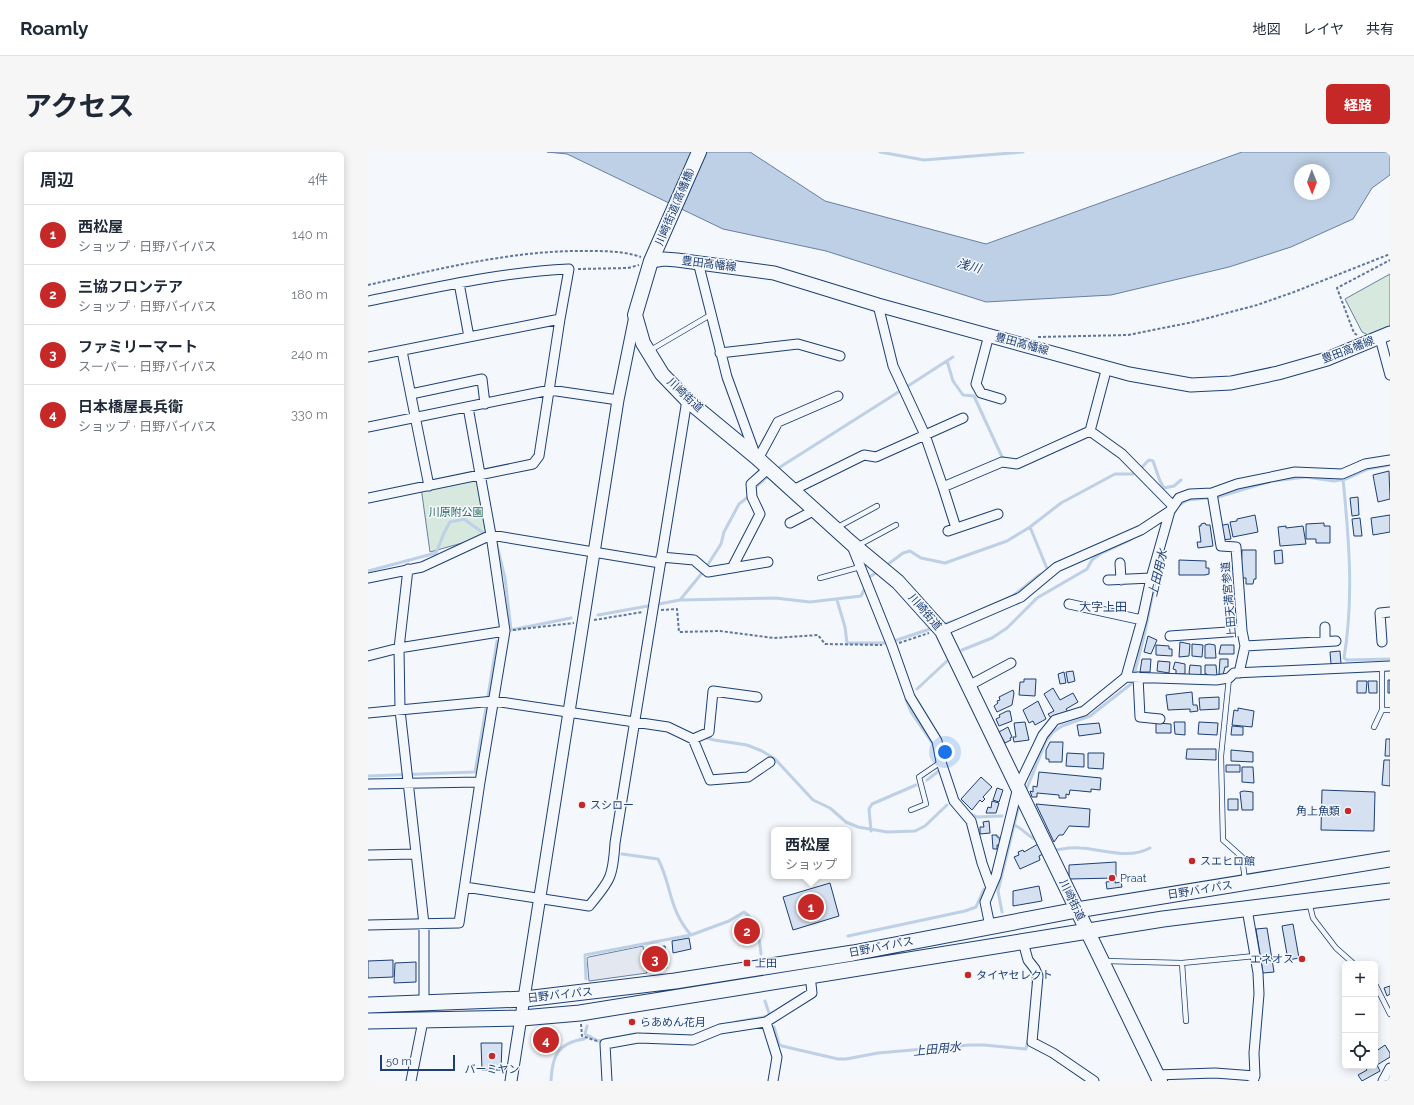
<!DOCTYPE html>
<html lang="ja">
<meta charset="utf-8">
<style>
:root{--surface:#fff;--page:#f6f6f7;--text:#1f2937;--muted:#747a83;--line:#e0e1e3;--accent:#c62828}
body{margin:0;font-family:Raleway,"Noto Sans JP",sans-serif;background:var(--page);color:var(--text)}
.controls{position:absolute;right:12px;bottom:12px;display:grid;overflow:hidden;border-radius:6px;box-shadow:0 2px 10px #0003}
.controls button{width:36px;height:36px;display:grid;place-items:center;padding:0;border:0;border-bottom:1px solid var(--line);background:var(--surface);color:var(--text);font:20px sans-serif}
.compass{position:absolute;left:926px;top:12px;width:36px;height:36px;border-radius:50%;background:var(--surface);box-shadow:0 2px 10px #0003;rotate:179deg}
.scale{position:absolute;left:12px;bottom:10px;width:75px;box-sizing:border-box;padding-left:4px;border:2px solid #1d3f73;border-top:0;font-size:11px;line-height:14px;white-space:nowrap;color:#1d3f73;-webkit-text-stroke:3px #f4f7fb;paint-order:stroke}
.you{position:absolute;left:577px;top:600px;width:14px;height:14px;margin:-10px;border:3px solid #fff;border-radius:50%;background:#1a73e8;box-shadow:0 0 0 6px #1a73e833}
.badge{display:grid;place-items:center;width:26px;height:26px;border-radius:50%;background:var(--accent);color:#fff;font-size:13px;font-weight:700}
.pin{position:absolute;translate:-50% -50%;border:2px solid #fff;box-shadow:0 1px 4px #0006}
.popup{position:absolute;left:403px;top:675px;width:80px;height:52px;box-sizing:border-box;display:grid;place-content:center;border-radius:6px;background:var(--surface);filter:drop-shadow(0 1px 3px #0005);font-size:13px;white-space:nowrap;color:var(--muted)}
.popup b{font-size:15px;color:var(--text)}
.popup::after{content:'';position:absolute;left:50%;top:100%;margin-left:-8px;border:8px solid transparent;border-top-color:var(--surface)}
.list{margin:0;padding:0;list-style:none}
h2{display:flex;justify-content:space-between;align-items:center;height:52px;margin:0;padding:0 16px;font-size:17px}
h2 small{font-size:13px;font-weight:400;color:var(--muted)}
.list li{display:grid;grid-template-columns:26px 1fr auto;gap:12px;align-items:center;box-sizing:border-box;height:60px;padding:0 16px;border-top:1px solid var(--line)}
.list b{display:block;font-size:15px;white-space:nowrap}
.list p{margin:0;font-size:13px;white-space:nowrap;color:var(--muted)}
.list em{font-size:13px;font-style:normal;color:var(--muted)}
.icon{flex:none;width:22px;height:22px;fill:none;stroke:currentColor;stroke-width:2;stroke-linecap:round;stroke-linejoin:round}
.map{position:relative;flex:none;width:1022px;height:929px;overflow:hidden;border-radius:6px}
header{display:flex;align-items:center;gap:24px;box-sizing:border-box;height:56px;padding:0 20px;background:var(--surface);border-bottom:1px solid var(--line)}
header strong{font-size:19px}
nav{display:flex;gap:22px;margin-inline-start:auto;font-size:14px}
.intro{display:flex;align-items:center;justify-content:space-between;box-sizing:border-box;height:96px;padding:0 24px}
h1{margin:0;font-size:28px}
.button{padding:10px 18px;border-radius:6px;background:var(--accent);color:#fff;font-size:14px;font-weight:700}
main{display:flex;gap:24px;padding:0 24px}
aside{flex:1;background:var(--surface);border-radius:6px;box-shadow:0 2px 10px #0003}
.map>svg:first-child{display:block}
</style>
<header>
<strong>Roamly</strong>
<nav><a>地図</a><a>レイヤ</a><a>共有</a></nav>
</header>
<div class="intro"><h1>アクセス</h1><a class="button">経路</a></div>
<main>
<aside>
<h2>周辺<small>4件</small></h2>
<ul class="list">
<li><span class="badge">1</span><div><b>西松屋</b><p>ショップ · 日野バイパス</p></div><em>140 m</em></li>
<li><span class="badge">2</span><div><b>三協フロンテア</b><p>ショップ · 日野バイパス</p></div><em>180 m</em></li>
<li><span class="badge">3</span><div><b>ファミリーマート</b><p>スーパー · 日野バイパス</p></div><em>240 m</em></li>
<li><span class="badge">4</span><div><b>日本橋屋長兵衛</b><p>ショップ · 日野バイパス</p></div><em>330 m</em></li>
</ul>
</aside>
<div class="map">
<svg width="1022" height="929" viewBox="0 0 1022 929">
<rect width="100%" height="100%" fill="#f4f7fb"/>
<path fill="#d7e8df" stroke="#687fa3" d="M1022,122v52l-20,10 -8,-4 -17,-33z
M113,324l10,59 -61,17 -9,-65z"/>
<path fill="#e3e8f0" stroke="#687fa3" d="M275,794l4,27 -58,8 -2,-23 2,-1z"/>
<path fill="#bed0e5" stroke="#687fa3" fill-rule="evenodd" d="M179,0h203l75,49 161,43 256,-92h148v23l-18,13 -19,31 -62,28 -62,20 -118,28 -125,7 -160,-51 -103,-22 -156,-75zM932,18h24v24h-24z"/>
<g fill="none" stroke-linecap="round" stroke-linejoin="round">
<path stroke="#bed0e5" stroke-width="3" d="M512,0l44,8 99,-8
M579,209l6,20 10,14 11,1 28,61 4,3
M540,234l45,-29
M774,315l7,-7 4,1 7,20 4,7 10,-2 7,-6
M409,317l123,-78
M975,327c6,60 11,119 1,179l3,2 43,-1
M905,329l33,-4 28,4 12,-2 22,-10 22,-4
M388,335l11,-10
M850,345l50,-15
M810,354l9,-6 21,-2
M127,391l2,2 8,33 6,52 60,-12
M519,413l16,-12 7,-2 11,7 24,5 62,-22 23,-14 31,-24 54,-29h18
M339,414l14,-22 3,-12 15,-28 9,-7
M0,419l68,-18 8,-20 6,-11 14,-3 22,16
M500,426l9,-6
M645,444l26,-21 9,-4 -18,-44
M312,448l22,-27
M469,448l8,27 2,16h41
M291,452l21,-4 95,-2 35,4 51,-6 4,-8
M230,463l50,-9
M574,473l15,-5
M526,489l36,-12
M594,498l30,-12 15,-10 30,-30 50,-29 5,-9 8,-6 30,-14
M767,520l10,-40 10,-50
M549,537l30,-28
M120,544l9,-55
M538,547l5,13 24,35
M336,585l10,3 33,5 15,6 13,8 38,41 17,8 16,14 12,5 29,5 28,-1 10,-5 22,-21
M0,624l107,-4 11,-64
M559,628l13,-10
M659,636l19,-47 7,-9 9,-6 28,-10 41,-32
M601,661l8,4 25,-1
M646,673c10,4 14,12 23,15
M503,679l-2,-22 3,-5 44,-19
M687,698c8,-1 16,-3 25,-2 23,1 48,12 70,0
M254,702l36,5c14,26 10,50 33,76
M634,760l-4,-21 20,-82
M480,784l117,-25 11,-4 8,-18
M664,820l1,12
M218,827l-1,-24 106,-20 38,-14 15,-9c12,7 16,29 17,42
M397,849l5,15
M368,870l33,-6
M219,874l-2,8 13,7 37,-7
M406,875l5,17 3,2 56,13h8l32,-6 92,-8h14l42,4 2,-8
M279,882l18,1
M183,929c1,-24 6,-38 33,-42"/>
</g>
<path fill="#d5e0f0" stroke="#1d3f73" d="M1021,319l1,28 -12,3 -5,-27z
M990,345l1,18 -7,1 -2,-18z
M887,363l3,17 -25,5 -3,-15 7,-1v-2z
M1022,363v17l-17,3 -2,-17z
M992,366l2,18h-8l-2,-17z
M837,371l1,2h4l3,21 -15,2 -1,-6h4l-2,-16h2v-2z
M956,371v3h6v17h-14v-4h-10v-15z
M860,372l3,15 -10,1 -2,-14z
M918,374v2l17,-2 3,18 -26,2 -2,-19z
M874,398h14v29h-2l-1,5h-7v-6h-5z
M914,398l1,13 -8,1 -1,-13z
M811,408l27,1v7h3v6l-4,1h-26z
M780,484l9,4 -6,14 -7,-2z
M812,490l10,2 -1,12 -10,1z
M824,492l11,1 -1,12 -10,-1z
M841,492l6,1 1,13h-11v-13z
M788,493l13,1v3h3v7l-16,-1z
M853,493h13v9h-15z
M972,499l1,13h-10l-1,-12z
M774,507h9l-1,13h-10z
M852,507h8v8h-3l-2,8 -4,-1z
M790,509l12,1 -1,11 -12,-2z
M807,510l10,2v10h-9v-4l-3,-1z
M822,513l11,1v9h-10l-2,-2z
M837,513h11l1,11h-10v-2h-2z
M705,519l2,10 -7,2 -2,-11z
M696,520l2,11 -6,1 -2,-10z
M656,527h12l-1,17 -16,-1 1,-13h4z
M1020,528h2v13h-2z
M989,529h10l-1,12h-9z
M1000,529h9v12h-8z
M685,536l7,12 13,-7 5,9 -12,7 2,3 -8,5 -2,-3 -7,4 -3,-4 6,-3 -10,-17z
M645,538l1,3 -2,12 -15,7 -3,-6 4,-3 -1,-2 3,-1 -1,-3z
M824,540l1,13h4l1,6 -8,1v-3l-22,1 -2,-15z
M851,545v12l-19,1 -1,-12z
M670,549l8,18 -11,6 -2,-4 -4,2 -6,-13z
M870,556l16,3 -2,16 -20,-2 2,-15 4,1z
M639,559h3l2,10 -13,5 -3,-7 4,-2 -1,-2z
M657,570l4,18 -15,2 -1,-5h3l-2,-14z
M806,570h11v13l-10,-1z
M831,570l19,1 -1,12 -19,-1z
M731,571l2,10 -22,3 -2,-11z
M788,571l15,1v9h-15z
M864,574l11,1v8h-12z
M640,575l4,10 -2,1 1,2 -6,3 -6,-11z
M1018,587h4v17h-5z
M682,590h13l-1,20h-13v-3h-3v-9z
M819,597h29v11l-30,-1z
M863,598l22,2v10l-22,-1z
M699,601l17,1v13l-18,-1z
M720,601h16l-1,16 -15,-1z
M1016,608h6v26l-8,-1z
M858,613h14v7h-14z
M874,615h11l1,16 -12,-1z
M671,620l62,6 -1,12 -9,-1v3l-21,-2 -1,5 -3,-1v4h-7v-3l-22,-2v4h-5l-2,-6 3,1v-6l4,1z
M613,625l11,10 -9,10 2,2 -3,3 -2,-2 -8,10 -11,-11z
M629,636l6,2 -4,12 -6,-2z
M954,638l53,2 -1,39 -53,-1z
M876,639l9,1v18h-11l-2,-18z
M860,647h10v11h-10z
M624,649l7,2 -3,10h-10l2,-6 3,1z
M668,652l54,5 -1,18 -20,-1 -6,9h-4l-5,7z
M621,669l1,12 -10,1v-7h4l-1,-5z
M624,683h5v2h2l1,8h-3v4h-4z
M670,692l5,10 -4,2 1,4 -20,9 -6,-12 5,-2 -1,-3 5,-2 1,2z
M748,710v16l-47,1v-14z
M747,729v2l6,-1 1,5 -15,2 -1,-7z
M462,731l9,33 -46,14 -10,-33z
M671,734l3,15 -29,5v-15z
M925,772l6,34 -11,2 -6,-34z
M899,776l7,44 -11,1 -7,-44z
M321,786l2,11 -18,4 -1,-12z
M297,794l2,22 -19,2 -3,-21z
M25,808v17l-25,1v-17z
M48,810v20l-22,1 1,-20z
M1022,834v8l-3,2 -3,-8z
M181,876l11,10 -16,15 -11,-11z
M113,891h21l-1,27h-19z
M1017,893l5,8v4l-13,8 3,6 -18,10 -4,-6 9,-5 -4,-4h12v-14z"/>
<g fill="none" stroke-linecap="round" stroke-linejoin="round">
<g stroke="#1d3f73" stroke-width="6">
<path id="service" d="M281,199l63,-37
M470,375l39,-21
M489,394l39,-21
M452,426l40,-11
M861,526l-8,78 2,84 19,17 3,23
M1014,558h8
M1006,575l8,-17v-44
M543,658l15,-6 -7,-27 22,-15
M941,750l4,16 23,30 18,16
M737,809l77,2 73,-7
M814,811l4,58
M1007,832l15,30"/>
</g>
<g stroke="#1d3f73" stroke-width="11">
<path id="minor" d="M330,110l29,115 28,77
M91,131l10,54
M0,149c66,-13 133,-29 201,-32l-9,50 -21,137 -6,8 -165,34
M510,153l15,61 32,69 18,52 59,-25 15,2 73,-33 17,-64
M621,183l-13,49 5,9 20,6
M1012,186l10,37
M34,199l27,135
M352,201l78,-9 42,12
M0,205l192,-38
M43,242l71,-15 3,25
M100,255l23,128 14,96 -25,151
M0,275l182,-37 68,10
M722,279l32,23 51,52
M390,307l20,-37 60,-26
M575,335l13,41
M425,338l71,-35 12,2 87,-39
M844,341l9,53 15,1 6,84 3,15 -6,27
M422,371l25,-13
M580,379l50,-17
M484,394l40,100 18,51 27,44 4,21 13,39 17,20 11,42 9,25
M293,405l33,3 14,12 24,-4 28,-54 -8,-17 -1,-13 18,-16
M752,411l1,17
M364,416l36,-6
M40,417l-9,79 1,62 24,214v78
M0,426l54,-11 69,-32 169,28
M740,428l43,-2
M701,452l73,16
M957,475v14
M574,479l79,-34 36,-30 84,-37 29,-19
M802,484l72,-5
M1014,490l-2,-29 10,-1
M877,494l91,-5
M0,504l31,-8 106,-17
M758,525l90,3 13,-2 5,-5 156,-7
M770,525l2,40 20,2
M602,533l41,-22
M0,561l126,-12 174,26 25,12 17,41 38,-3 22,-15
M325,587l16,-7 4,-41 44,6
M0,632l112,-2 -21,141 -91,2
M0,703l48,-1
M97,735l124,19c22,-26 24,-30 26,-63l72,-443
M879,757l11,64 1,21 -5,59 1,23 -2,5
M622,774l-5,-24 11,-26 22,-89 25,-52 12,-15 29,-9 42,-34 16,-57 9,-42 19,-67 9,-13 11,-4 22,-1 25,-9 58,-12 47,2 23,-10 25,-4
M655,790l5,18 7,9 3,7 -6,66 21,11 41,28
M398,870l11,35 -4,24
M788,923l59,-2 40,3
M43,929l12,-60
M239,929l-2,-37 33,-6 55,2 27,-11 46,-7 46,-29 -2,-18
M1015,929l7,-13"/>
</g>
<g stroke="#1d3f73" stroke-width="13">
<path id="tertiary" d="M143,929l107,-681 17,-84"/>
</g>
<g stroke="#1d3f73" stroke-width="15">
<path id="secondary" d="M283,109l13,-2 13,1 97,13 104,32 251,69 62,11 40,-2 47,-10 49,-14 63,-26"/>
</g>
<g stroke="#1d3f73" stroke-width="16">
<path id="primary" d="M331,0l-48,109 -16,54 8,28 19,31 25,26 69,57 95,86 47,39 44,49 218,450"/>
</g>
<g stroke="#1d3f73" stroke-width="17">
<path id="trunk" d="M0,853l157,-6 150,-18 178,-28 224,-43 313,-51
M0,869l154,-3 58,-5 583,-94 227,-28"/>
</g>
<path stroke="#5e769c" stroke-width="2" stroke-dasharray="3 2" stroke-linecap="butt" d="M210,117l50,-1 11,-3
M0,133c71,-16 145,-35 219,-34 18,0 36,0 54,6
M989,183l-3,-2 -17,-45 53,-28
M670,185l90,-2 65,-13 64,-17 37,-13 96,-38
M293,458l16,-1 2,23 41,-1 54,7 44,-3 7,9 57,1
M226,468l49,-8
M145,478l61,-7
M531,491l30,-10
M213,872l1,12 15,5"/>
<use href="#service" stroke="#f4f7fb" stroke-width="4.5"/>
<use href="#minor" stroke="#f4f7fb" stroke-width="9"/>
<use href="#tertiary" stroke="#f4f7fb" stroke-width="11"/>
<use href="#secondary" stroke="#f4f7fb" stroke-width="13"/>
<use href="#primary" stroke="#f4f7fb" stroke-width="14"/>
<use href="#trunk" stroke="#f4f7fb" stroke-width="15"/>
</g>
<g fill="#c62828" stroke="#f4f7fb" stroke-width="1.5">
<circle cx="214" cy="653" r="4"/>
<circle cx="980" cy="659" r="4"/>
<circle cx="824" cy="709" r="4"/>
<circle cx="744" cy="726" r="4"/>
<circle cx="934" cy="807" r="4"/>
<rect x="375" y="807" width="8" height="8" rx="2"/>
<circle cx="600" cy="823" r="4"/>
<circle cx="264" cy="870" r="4"/>
<circle cx="124" cy="904" r="4"/>
</g>
<g text-anchor="middle" dominant-baseline="central" stroke-width="3" stroke-linejoin="round" paint-order="stroke">
<g font-size="11" fill="#1d3f73" stroke="#f4f7fb">
<text transform="translate(307 55) rotate(-67)">川崎街道(高幡橋)</text>
<text transform="translate(341 112) rotate(7)">豊田高幡線</text>
<text transform="translate(654 192) rotate(15)">豊田高幡線</text>
<text transform="translate(980 198) rotate(-21)">豊田高幡線</text>
<text transform="translate(317 243) rotate(43)">川崎街道</text>
<text transform="translate(861 448) rotate(-95)">上田天満宮参道</text>
<text transform="translate(557 460) rotate(49)">川崎街道</text>
<text transform="translate(832 738) rotate(-9)">日野バイパス</text>
<text transform="translate(704 748) rotate(64)">川崎街道</text>
<text transform="translate(513 795) rotate(-11)">日野バイパス</text>
<text transform="translate(192 843) rotate(-6)">日野バイパス</text>
</g>
<g font-size="11" fill="#2c6c60" stroke="#f4f7fb">
<text x="88" y="360">川原附公園</text>
</g>
<g font-size="11" fill="#1d3f73" stroke="#f4f7fb" text-anchor="start">
<text x="222" y="653">スシロー</text>
<text x="972" y="659" text-anchor="end">角上魚類</text>
<text x="832" y="709">スエヒロ館</text>
<text x="752" y="726">Praat</text>
<text x="926" y="807" text-anchor="end">エネオス</text>
<text x="387" y="811">上田</text>
<text x="608" y="823">タイヤセレクト</text>
<text x="272" y="870">らあめん花月</text>
<text x="124" y="917" text-anchor="middle">バーミヤン</text>
</g>
<g font-size="12" font-style="italic" fill="#1d3f73" stroke="#f4f7fb">
<text transform="translate(601 114) rotate(16)">浅川</text>
<text transform="translate(790 421) rotate(-77)">上田用水</text>
<text transform="translate(569 897) rotate(-6)">上田用水</text>
</g>
<g font-size="12" fill="#1d3f73" stroke="#f4f7fb">
<text x="735" y="455">大字上田</text>
</g>
</g>
</svg>
<div class="controls">
<button>+</button>
<button>−</button>
<button><svg class="icon" aria-label="locate" viewBox="0 0 24 24"><circle cx="12" cy="12" r="6"/><path d="M12 2v4M12 18v4M2 12h4M18 12h4"/></svg></button>
</div>
<svg class="compass" viewBox="-18 -18 36 36"><path d="M0-13l5 13h-10z" fill="#e53935"/><path d="M0 13l5-13h-10z" fill="#747a83"/></svg>
<div class="scale">50 m</div>
<div class="you"></div>
<div class="pin badge" style="left:443px;top:755px">1</div>
<div class="popup"><b>西松屋</b>ショップ</div>
<div class="pin badge" style="left:379px;top:779px">2</div>
<div class="pin badge" style="left:287px;top:807px">3</div>
<div class="pin badge" style="left:178px;top:888px">4</div>
</div>
</main>
